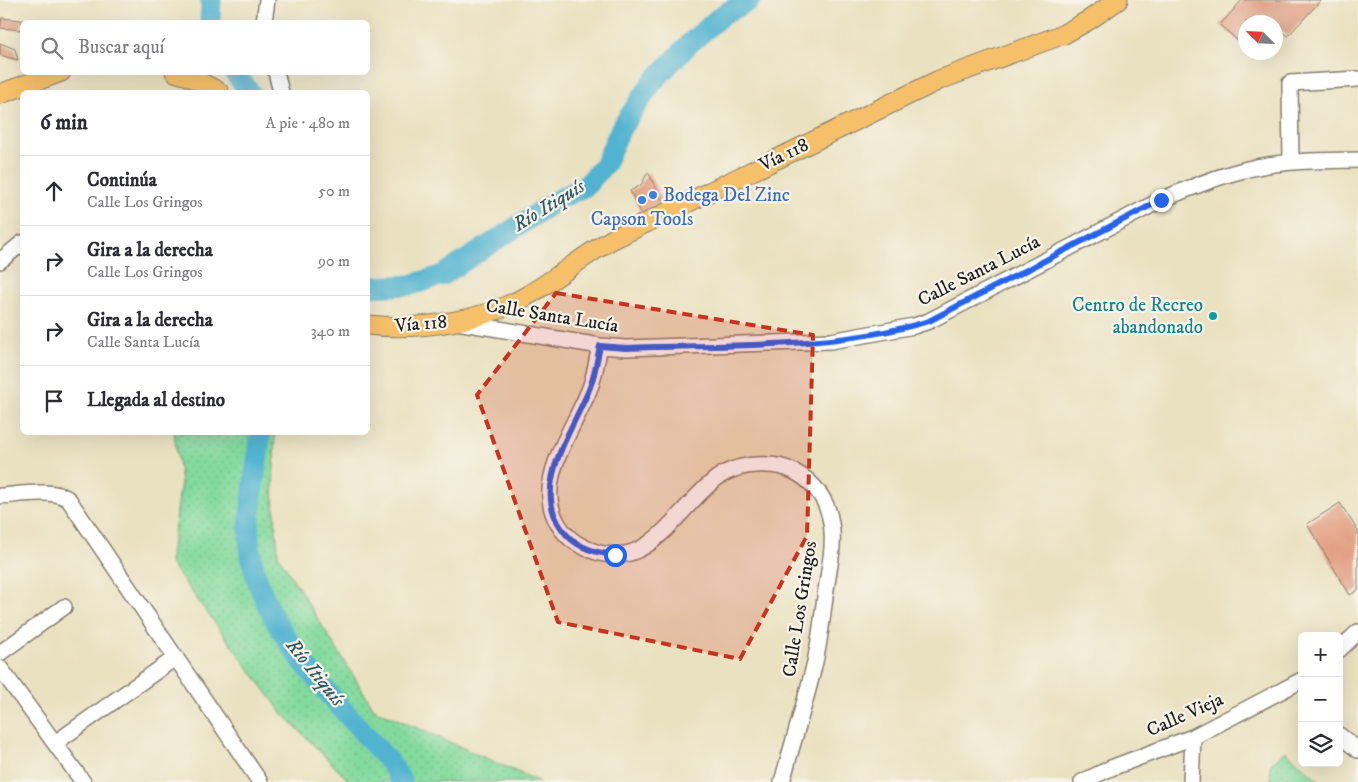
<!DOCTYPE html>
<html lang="es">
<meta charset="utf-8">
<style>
:root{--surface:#fff;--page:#f2f2f3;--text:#2b2b33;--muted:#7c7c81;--line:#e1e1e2}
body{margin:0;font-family:"IM FELL DW Pica",serif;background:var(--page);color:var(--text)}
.controls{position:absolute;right:15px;bottom:15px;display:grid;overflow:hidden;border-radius:8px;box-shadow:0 5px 20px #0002}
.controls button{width:45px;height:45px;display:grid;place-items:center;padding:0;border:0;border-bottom:1px solid var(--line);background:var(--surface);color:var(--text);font:25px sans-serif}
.compass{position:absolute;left:1238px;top:15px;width:45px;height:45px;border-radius:50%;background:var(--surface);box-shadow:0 5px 20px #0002;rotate:294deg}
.stop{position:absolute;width:15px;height:15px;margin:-11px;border:4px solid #2563eb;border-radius:50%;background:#fff}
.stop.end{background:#2563eb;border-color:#fff;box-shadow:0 1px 5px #0008}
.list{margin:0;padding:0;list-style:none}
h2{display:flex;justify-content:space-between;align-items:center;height:65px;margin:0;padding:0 20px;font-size:21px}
h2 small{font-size:16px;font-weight:400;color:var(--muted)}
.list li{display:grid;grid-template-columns:32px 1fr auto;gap:15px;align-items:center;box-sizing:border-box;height:70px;padding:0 20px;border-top:1px solid var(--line)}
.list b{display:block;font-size:19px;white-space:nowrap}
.list p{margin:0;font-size:16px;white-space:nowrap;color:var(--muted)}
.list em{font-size:16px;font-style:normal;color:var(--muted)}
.icon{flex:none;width:28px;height:28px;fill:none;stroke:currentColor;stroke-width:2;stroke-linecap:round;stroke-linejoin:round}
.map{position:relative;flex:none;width:1358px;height:782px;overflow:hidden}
.search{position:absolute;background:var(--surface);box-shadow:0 5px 20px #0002;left:20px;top:20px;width:350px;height:55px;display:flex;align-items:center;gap:12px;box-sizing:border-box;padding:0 18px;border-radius:8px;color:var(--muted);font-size:19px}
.panel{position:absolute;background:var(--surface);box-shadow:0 5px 20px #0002;left:20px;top:90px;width:350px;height:345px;border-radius:8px}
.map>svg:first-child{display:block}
</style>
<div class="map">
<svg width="1358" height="782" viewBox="0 0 1358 782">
<defs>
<pattern id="green-dots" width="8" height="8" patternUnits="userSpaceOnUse" patternTransform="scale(1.25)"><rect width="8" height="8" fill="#83da9e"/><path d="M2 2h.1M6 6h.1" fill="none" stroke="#71ba88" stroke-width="1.8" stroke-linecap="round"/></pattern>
</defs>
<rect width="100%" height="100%" fill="#f7f3e8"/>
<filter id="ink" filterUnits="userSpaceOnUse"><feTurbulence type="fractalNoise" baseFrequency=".02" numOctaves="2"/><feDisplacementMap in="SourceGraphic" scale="10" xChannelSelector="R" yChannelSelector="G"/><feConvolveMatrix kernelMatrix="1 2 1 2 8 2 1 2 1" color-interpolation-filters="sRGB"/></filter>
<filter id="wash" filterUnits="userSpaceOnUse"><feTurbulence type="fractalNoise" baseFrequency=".0096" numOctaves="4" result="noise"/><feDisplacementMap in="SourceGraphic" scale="20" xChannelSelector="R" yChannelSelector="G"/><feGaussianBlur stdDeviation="1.12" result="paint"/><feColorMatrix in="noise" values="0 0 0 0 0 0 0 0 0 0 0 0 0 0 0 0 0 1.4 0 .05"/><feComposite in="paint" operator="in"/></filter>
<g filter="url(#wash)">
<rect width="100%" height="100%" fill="#eae1c0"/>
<path fill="url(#green-dots)" stroke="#507b5d" d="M174,433h101l-2,57 5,65 96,154 166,73h-190l-67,-68 -113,-151 11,-82z
M1285,751l36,31h-50l-1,-17z"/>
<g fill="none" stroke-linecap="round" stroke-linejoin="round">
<path stroke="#51b3d0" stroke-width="21" d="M210,22l1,-22
M234,72l16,20
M368,287l43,-2 32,-10 116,-76 27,-13 19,-22 16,-36 31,-45 37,-39 33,-29 28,-15
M261,432c-4,33 -11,67 -12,99 -1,88 88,170 142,233l11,18"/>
</g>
<g id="blocks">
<path fill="#e19b7f" d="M1242,0h79l-33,36 -7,-6 -5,7v-15h-30v26l-26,-23z
M2,18l27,3v1h-7v8l-22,-2z
M0,43l15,6 3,11 -18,-5z
M1250,52h11l-5,6z
M648,172l16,32 -22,11 -12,-24 11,-6z
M1340,503l18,28v59l-8,5 -43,-71z"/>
</g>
</g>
<g filter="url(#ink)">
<use href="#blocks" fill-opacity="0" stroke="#837e6e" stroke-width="1"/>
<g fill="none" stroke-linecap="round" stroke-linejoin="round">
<g stroke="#837e6e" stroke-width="18">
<path id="minor" d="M264,22l3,-22
M276,72l5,20
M1291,162l-1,-79 68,-4
M0,261l22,-18
M457,322l143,24 26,2 205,-7 83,-15 15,-5 232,-121c26,-11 52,-22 79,-29 38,-11 79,-10 118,-11
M600,346c-3,13 -5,27 -9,39 -12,34 -44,77 -41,113 1,18 12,37 28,46 65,37 92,-27 134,-62 12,-11 29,-16 44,-17 13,-1 28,1 39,7 19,10 33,29 36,51 4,22 -2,45 -5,67 -4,27 -6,54 -13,80 -9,37 -21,75 -31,112
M0,496c18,-1 56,-8 69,4l191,282
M1339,650l19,-18
M0,653l64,-46
M0,668l83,114
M1339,735l19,15
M55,743l120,-85
M1082,782l29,-14 82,-31 109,-57
M1191,782l2,-45"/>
</g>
<g stroke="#837e6e" stroke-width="21">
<path id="major" d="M175,72l16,5 28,15
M0,94l61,-22
M368,325c51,6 118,-4 162,-31 29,-17 54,-39 83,-55l326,-159 125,-46 25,-14 29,-20"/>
</g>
<use href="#minor" stroke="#fff" stroke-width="15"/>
<use href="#major" stroke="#f6c06b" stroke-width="19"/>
</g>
</g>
<g fill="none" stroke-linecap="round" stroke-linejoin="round" filter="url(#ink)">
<path stroke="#2563eb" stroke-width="6" d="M615,555c-21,-2 -41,-8 -53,-26 -32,-43 12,-100 28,-142 5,-13 7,-27 10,-41l26,2c101,-4 206,2 303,-27l232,-121"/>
</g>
<path fill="#c8321e" fill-opacity="0.2" stroke="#c8321e" stroke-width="4" stroke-dasharray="10 6" stroke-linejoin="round" d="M556,293l257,42 -6,201 -67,123 -182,-37 -81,-227z"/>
<g fill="#3f7fe0" stroke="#f7f3e8" stroke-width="2">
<circle cx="653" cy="195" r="5"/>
<circle cx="642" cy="200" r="5"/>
</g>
<circle fill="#0f9aa8" stroke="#f7f3e8" stroke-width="2" cx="1213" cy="316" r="5"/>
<g text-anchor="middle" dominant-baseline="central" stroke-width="4.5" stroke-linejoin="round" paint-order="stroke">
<g font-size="19" fill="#1c1c1c" stroke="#f7f3e8">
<text transform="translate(784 155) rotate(-26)">Vía 118</text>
<text transform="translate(979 271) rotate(-27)">Calle Santa Lucía</text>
<text transform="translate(552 316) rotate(9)">Calle Santa Lucía</text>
<text transform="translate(421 324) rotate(-5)">Vía 118</text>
<text transform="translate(800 609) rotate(-81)">Calle Los Gringos</text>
<text transform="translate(1185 715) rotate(-24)">Calle Vieja</text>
</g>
<g font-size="19" fill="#366cbe" stroke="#f7f3e8" text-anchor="start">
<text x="663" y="195">Bodega Del Zinc</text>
<text x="642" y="219" text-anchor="middle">Capson Tools</text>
</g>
<g font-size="19" fill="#0d838f" stroke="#f7f3e8" text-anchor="end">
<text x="1203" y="305">Centro de Recreo<tspan x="1203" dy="22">abandonado</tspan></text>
</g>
<g font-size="20" font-style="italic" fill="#315864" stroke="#f7f3e8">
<text transform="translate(549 206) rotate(-32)">Río Itiquís</text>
<text transform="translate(315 673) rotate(51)">Río Itiquís</text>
</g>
</g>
</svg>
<div class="controls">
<button>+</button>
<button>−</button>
<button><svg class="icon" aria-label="layers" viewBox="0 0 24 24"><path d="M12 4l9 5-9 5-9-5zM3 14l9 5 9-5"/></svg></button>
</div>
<svg class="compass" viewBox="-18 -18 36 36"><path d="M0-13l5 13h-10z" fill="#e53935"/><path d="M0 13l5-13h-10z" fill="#7c7c81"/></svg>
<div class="stop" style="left:615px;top:555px"></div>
<div class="stop end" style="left:1161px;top:200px"></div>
<div class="search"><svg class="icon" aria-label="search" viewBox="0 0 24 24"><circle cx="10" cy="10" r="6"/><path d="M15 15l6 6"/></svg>Buscar aquí</div>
<section class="panel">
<h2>6 min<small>A pie · 480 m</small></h2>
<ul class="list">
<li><svg class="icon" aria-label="ahead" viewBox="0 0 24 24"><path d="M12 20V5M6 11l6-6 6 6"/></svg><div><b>Continúa</b><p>Calle Los Gringos</p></div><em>50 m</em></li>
<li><svg class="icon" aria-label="right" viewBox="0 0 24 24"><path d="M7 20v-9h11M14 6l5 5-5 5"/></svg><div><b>Gira a la derecha</b><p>Calle Los Gringos</p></div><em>90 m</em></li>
<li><svg class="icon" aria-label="right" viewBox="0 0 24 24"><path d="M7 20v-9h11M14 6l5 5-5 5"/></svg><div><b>Gira a la derecha</b><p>Calle Santa Lucía</p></div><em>340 m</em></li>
<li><svg class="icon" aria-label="arrive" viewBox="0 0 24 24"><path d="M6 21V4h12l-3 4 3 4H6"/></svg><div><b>Llegada al destino</b></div></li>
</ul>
</section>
</div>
